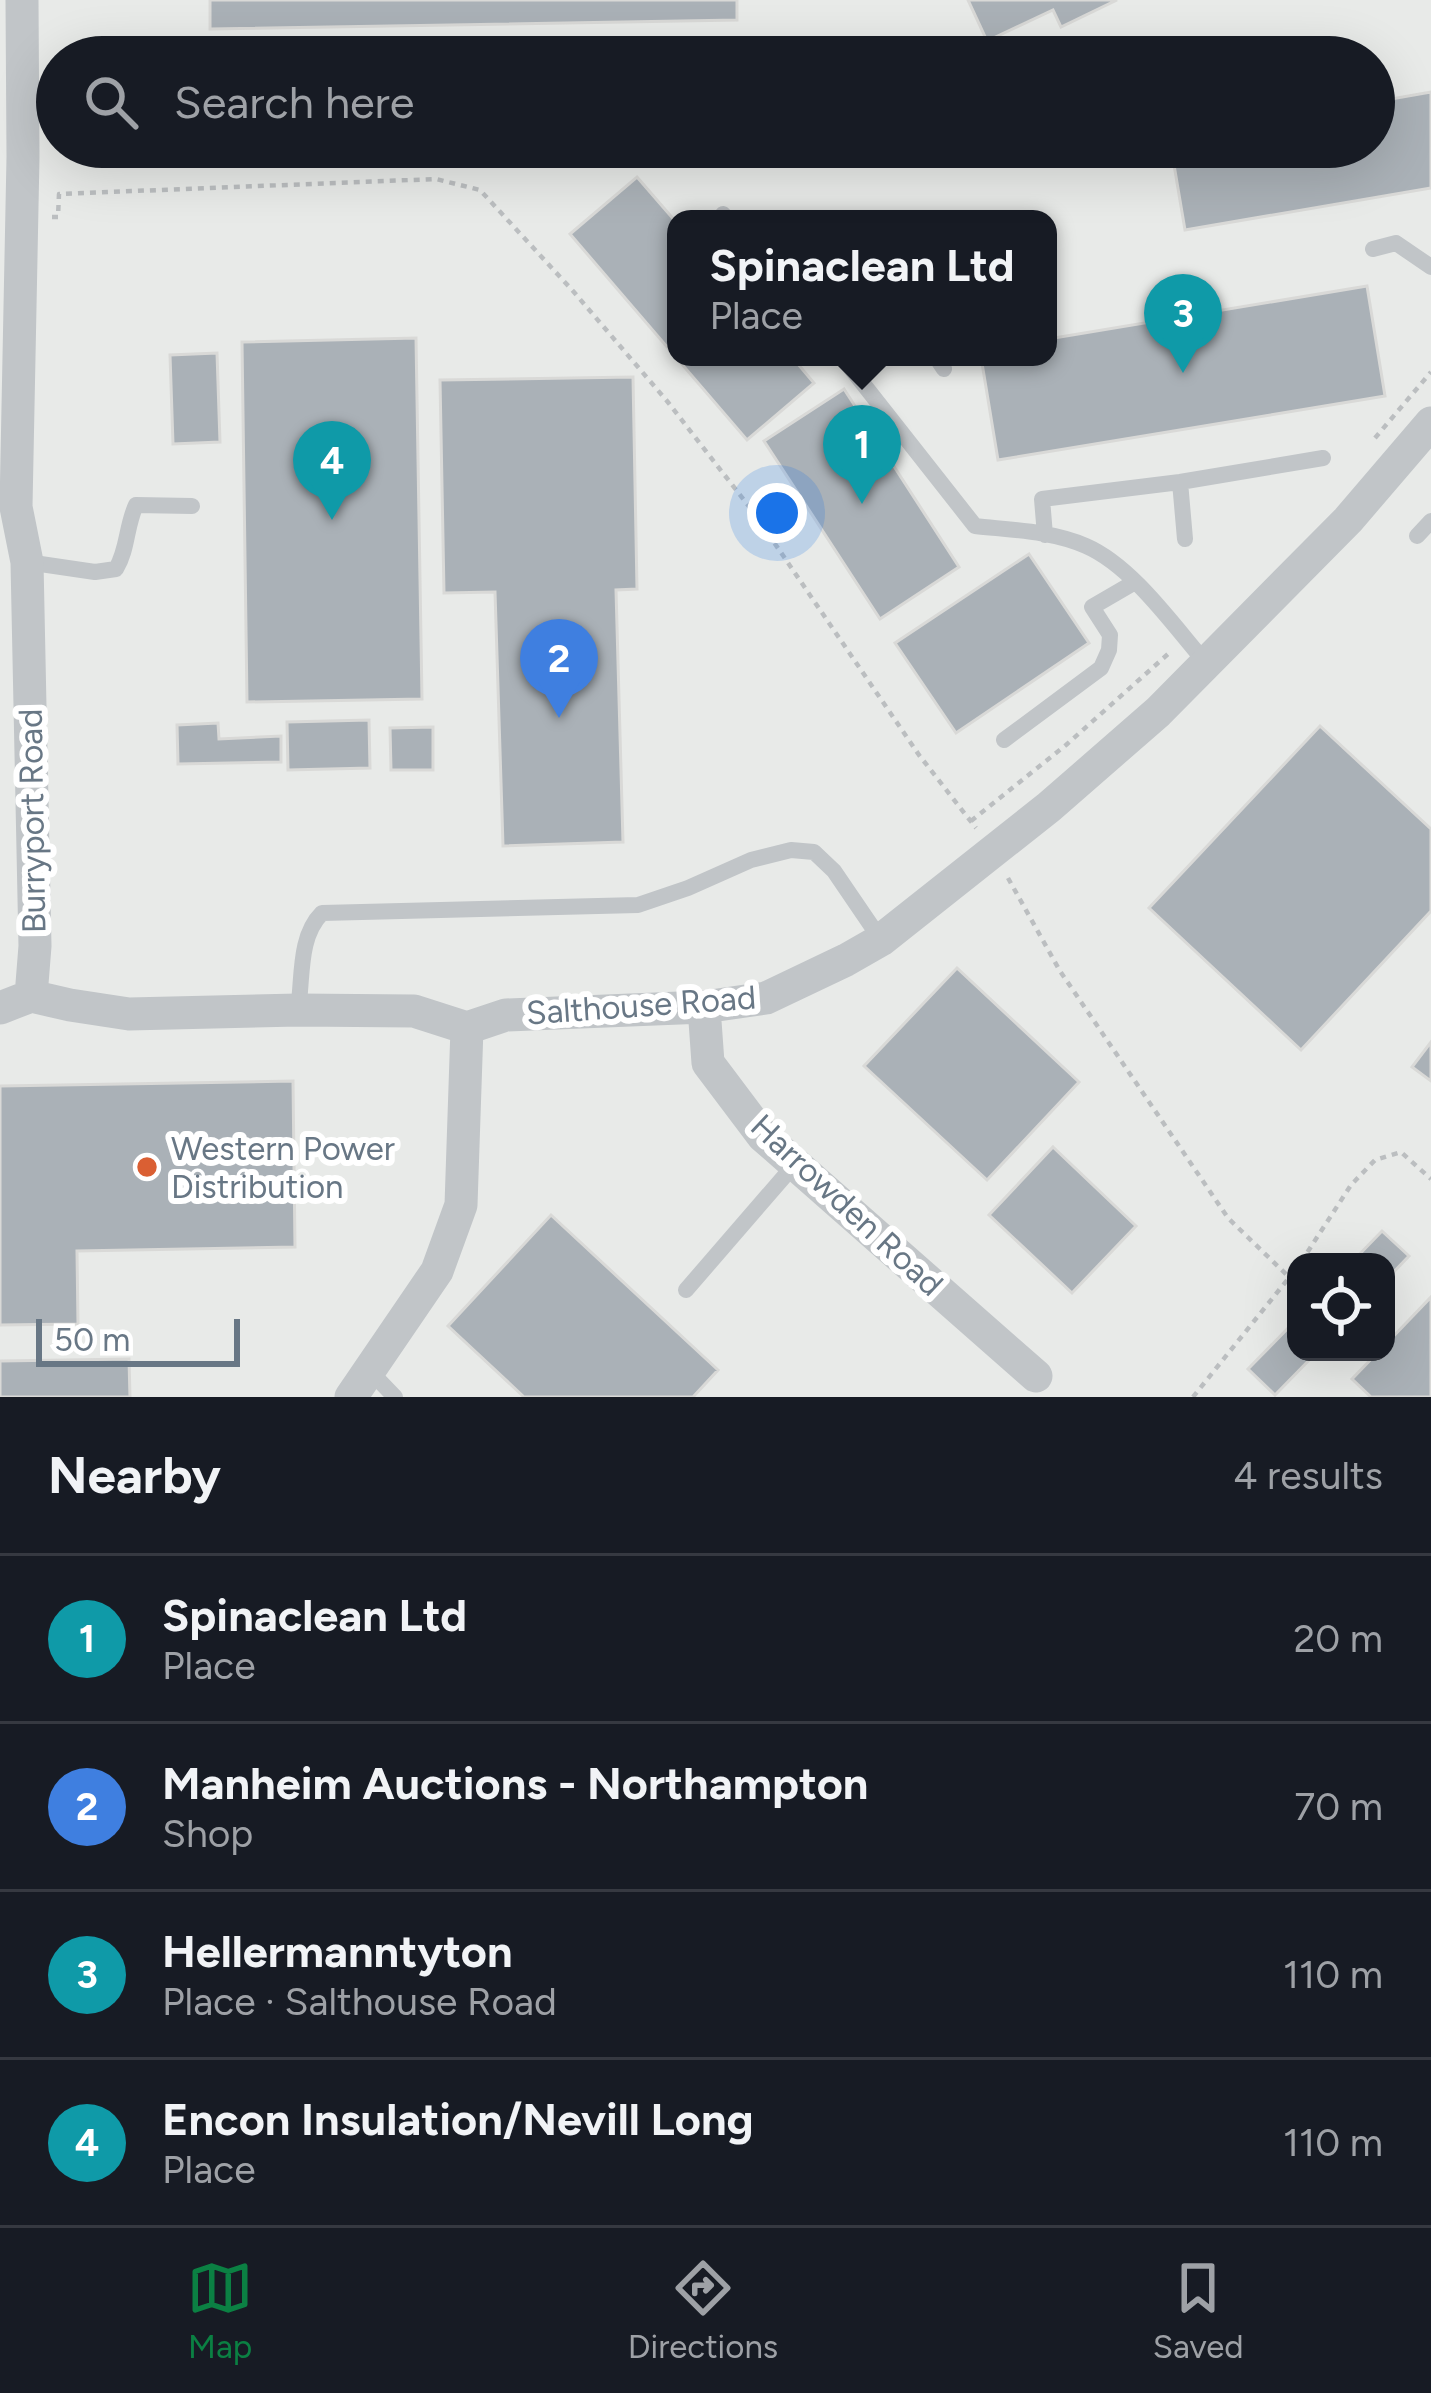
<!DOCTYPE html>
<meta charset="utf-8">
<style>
:root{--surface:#171b24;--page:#20242c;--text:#f1f3f6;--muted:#9ea1a6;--line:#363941;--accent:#0b8043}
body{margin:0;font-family:Figtree,sans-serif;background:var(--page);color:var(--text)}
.controls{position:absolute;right:36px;bottom:36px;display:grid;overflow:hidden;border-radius:24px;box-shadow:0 12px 48px #0002}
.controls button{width:108px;height:108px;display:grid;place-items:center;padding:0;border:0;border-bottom:3px solid var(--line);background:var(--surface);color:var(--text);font:60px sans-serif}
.scale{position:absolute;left:36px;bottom:30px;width:204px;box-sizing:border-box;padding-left:12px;border:6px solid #687785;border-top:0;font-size:33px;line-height:42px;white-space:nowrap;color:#687785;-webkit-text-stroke:9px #fff;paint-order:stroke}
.you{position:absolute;left:777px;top:513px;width:42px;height:42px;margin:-30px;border:9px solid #fff;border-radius:50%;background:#1a73e8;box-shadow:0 0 0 18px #1a73e833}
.badge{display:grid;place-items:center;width:78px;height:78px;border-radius:50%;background:var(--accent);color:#fff;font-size:39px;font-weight:700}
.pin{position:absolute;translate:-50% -99px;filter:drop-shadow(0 3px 6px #0008)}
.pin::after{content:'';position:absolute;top:63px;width:42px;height:36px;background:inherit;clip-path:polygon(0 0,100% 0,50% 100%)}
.popup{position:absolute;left:667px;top:210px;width:390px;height:156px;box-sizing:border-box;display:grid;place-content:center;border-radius:24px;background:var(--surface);filter:drop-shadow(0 3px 9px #0005);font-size:39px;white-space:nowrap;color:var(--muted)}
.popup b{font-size:45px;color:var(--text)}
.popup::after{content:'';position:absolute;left:50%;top:100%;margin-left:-24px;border:24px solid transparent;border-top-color:var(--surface)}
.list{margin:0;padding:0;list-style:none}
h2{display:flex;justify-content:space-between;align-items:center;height:156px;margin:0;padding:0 48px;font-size:51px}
h2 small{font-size:39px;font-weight:400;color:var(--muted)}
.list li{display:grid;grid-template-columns:78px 1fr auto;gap:36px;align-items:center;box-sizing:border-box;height:168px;padding:0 48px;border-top:3px solid var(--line)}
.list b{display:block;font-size:45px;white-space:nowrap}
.list p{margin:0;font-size:39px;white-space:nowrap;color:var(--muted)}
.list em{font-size:39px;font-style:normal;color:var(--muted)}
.icon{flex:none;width:66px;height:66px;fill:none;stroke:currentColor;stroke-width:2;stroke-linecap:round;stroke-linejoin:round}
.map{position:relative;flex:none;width:1431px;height:1397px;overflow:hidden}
.search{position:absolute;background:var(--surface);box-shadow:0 12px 48px #0002;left:36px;right:36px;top:36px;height:132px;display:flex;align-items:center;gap:30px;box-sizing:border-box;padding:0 42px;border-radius:66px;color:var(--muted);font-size:45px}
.sheet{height:828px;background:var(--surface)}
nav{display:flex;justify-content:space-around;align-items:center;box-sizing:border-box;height:168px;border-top:3px solid var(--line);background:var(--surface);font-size:33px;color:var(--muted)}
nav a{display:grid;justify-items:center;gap:6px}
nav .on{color:var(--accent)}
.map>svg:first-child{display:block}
</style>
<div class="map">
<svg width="1431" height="1397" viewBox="0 0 1431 1397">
<rect width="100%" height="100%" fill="#f8f8f5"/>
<path fill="#e8eae8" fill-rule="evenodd" d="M0,0h1431v1397h-1431zM57,57h1317v90h-1317zM676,219h372v138h-372zM1296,1262h90v90h-90z"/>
<path fill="#aab1b7" stroke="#d9d9d7" stroke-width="3" d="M210,0h527v20l-527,9z
M968,0h149l-56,27 -8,-17 -66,31z
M1431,92v96l-246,42 -14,-83h203v-45z
M637,177l39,45v135h116l22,26 -67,57 -177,-206z
M1367,286l18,110 -387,64 -17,-103h67v-18z
M416,338l6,361 -175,3 -5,-360z
M217,353l3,89 -47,2 -3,-89z
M633,377l4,212 -21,1 7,252 -120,4 -8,-254 -51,1 -4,-213z
M844,389l115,178 -79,52 -116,-178z
M1029,554l60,89 -133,90 -61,-90z
M369,720l1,48 -82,2 -1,-48z
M218,723l1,16 62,-3v26l-103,2 -1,-39z
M1320,726l111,103v82l-130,139 -152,-142z
M433,727v43h-42l-1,-42z
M957,968l122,114 -92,98 -123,-114z
M1431,1042v39l-19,-14z
M293,1081l2,166 -218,4 1,73 -78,1v-239z
M1053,1147l83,79 -64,67 -83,-78z
M551,1215l167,155 -25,27h-169l-76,-71z
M1382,1231l27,25 -23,24v-18h-34z
M1431,1297v100h-60l-19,-18 26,-27h8v-8z
M1296,1320v32h21l-42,43 -27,-26z
M129,1359l1,38h-130v-36z"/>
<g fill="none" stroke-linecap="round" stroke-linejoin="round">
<path stroke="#bbbec0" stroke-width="4.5" stroke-dasharray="6 6" stroke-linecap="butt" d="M52,217h6l1,-23 377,-15 44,11 93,101 94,110 87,112 165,242 57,73
M1375,438l56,-66
M971,821l95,-76 102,-91
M1008,878l52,93 168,247 62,60
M1301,1262l50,-77 24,-25 26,-8 30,27
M1193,1397l103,-128"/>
<path stroke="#c1c5c8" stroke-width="16" d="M723,214l4,5
M1373,249l23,-6 35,24
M842,357l133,169c36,4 78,5 111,20 46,20 87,79 120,117
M936,357l8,12
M1180,482l5,57
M1045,535l-3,-36 138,-17 143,-24
M1417,536l14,-15
M27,562l68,10 21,-3c12,-20 10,-43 20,-64l56,1
M1004,740l97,-72 8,-18 1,-15 -18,-28 43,-25
M298,1010c5,-32 0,-73 24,-97l316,-8 50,-17 63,-28 40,-10 23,2 20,19 47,69
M686,1290l109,-126
M370,1371l25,26"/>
<path stroke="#c1c5c8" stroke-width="33" d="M22,0l1,157 -7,350 11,55 8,384 -4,50
M704,1007l4,56 55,73 273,240
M0,1008l31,-12 39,9 59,9 169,-4 116,1 53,17 39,-13 198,-8 62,-9 80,-38 35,-20 168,-133 109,-95 190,-192 83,-97
M351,1397l86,-126 24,-66 6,-177"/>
</g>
<circle fill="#da5f33" stroke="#fff" stroke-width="4.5" cx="147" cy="1167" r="12"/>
<g text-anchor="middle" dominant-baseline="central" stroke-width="12" stroke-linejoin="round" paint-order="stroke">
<g font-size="33" fill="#687785" stroke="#fff">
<text transform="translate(32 821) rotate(-91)">Burryport Road</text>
<text transform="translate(641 1005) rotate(-4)">Salthouse Road</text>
<text transform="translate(847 1205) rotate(43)">Harrowden Road</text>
</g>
<g font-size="33" fill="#687785" stroke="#fff" text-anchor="start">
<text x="171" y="1148">Western Power<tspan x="171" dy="38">Distribution</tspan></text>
</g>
</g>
</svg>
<div class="controls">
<button><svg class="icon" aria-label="locate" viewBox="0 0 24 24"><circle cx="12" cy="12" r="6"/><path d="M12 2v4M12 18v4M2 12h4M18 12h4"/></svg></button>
</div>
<div class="scale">50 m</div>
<div class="you"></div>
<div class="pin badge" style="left:862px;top:504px;background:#0f9aa8">1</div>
<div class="popup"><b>Spinaclean Ltd</b>Place</div>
<div class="pin badge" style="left:559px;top:718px;background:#3f7fe0">2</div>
<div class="pin badge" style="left:1183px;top:373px;background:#0f9aa8">3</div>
<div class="pin badge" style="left:332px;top:520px;background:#0f9aa8">4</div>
<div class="search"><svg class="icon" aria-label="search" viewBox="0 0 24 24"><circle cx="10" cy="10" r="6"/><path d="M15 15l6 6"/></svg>Search here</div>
</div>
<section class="sheet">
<h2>Nearby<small>4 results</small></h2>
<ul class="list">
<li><span class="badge" style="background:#0f9aa8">1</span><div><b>Spinaclean Ltd</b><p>Place</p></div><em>20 m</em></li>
<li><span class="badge" style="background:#3f7fe0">2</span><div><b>Manheim Auctions - Northampton</b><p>Shop</p></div><em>70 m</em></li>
<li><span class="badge" style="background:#0f9aa8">3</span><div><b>Hellermanntyton</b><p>Place · Salthouse Road</p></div><em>110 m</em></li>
<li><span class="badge" style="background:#0f9aa8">4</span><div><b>Encon Insulation/Nevill Long</b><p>Place</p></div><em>110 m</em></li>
</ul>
</section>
<nav>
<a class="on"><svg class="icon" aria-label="map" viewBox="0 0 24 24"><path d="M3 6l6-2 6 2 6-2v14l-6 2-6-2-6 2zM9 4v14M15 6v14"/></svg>Map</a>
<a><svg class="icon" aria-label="directions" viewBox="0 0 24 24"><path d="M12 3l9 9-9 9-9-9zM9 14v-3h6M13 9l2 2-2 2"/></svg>Directions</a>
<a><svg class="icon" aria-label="saved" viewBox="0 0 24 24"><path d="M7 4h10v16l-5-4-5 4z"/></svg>Saved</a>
</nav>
